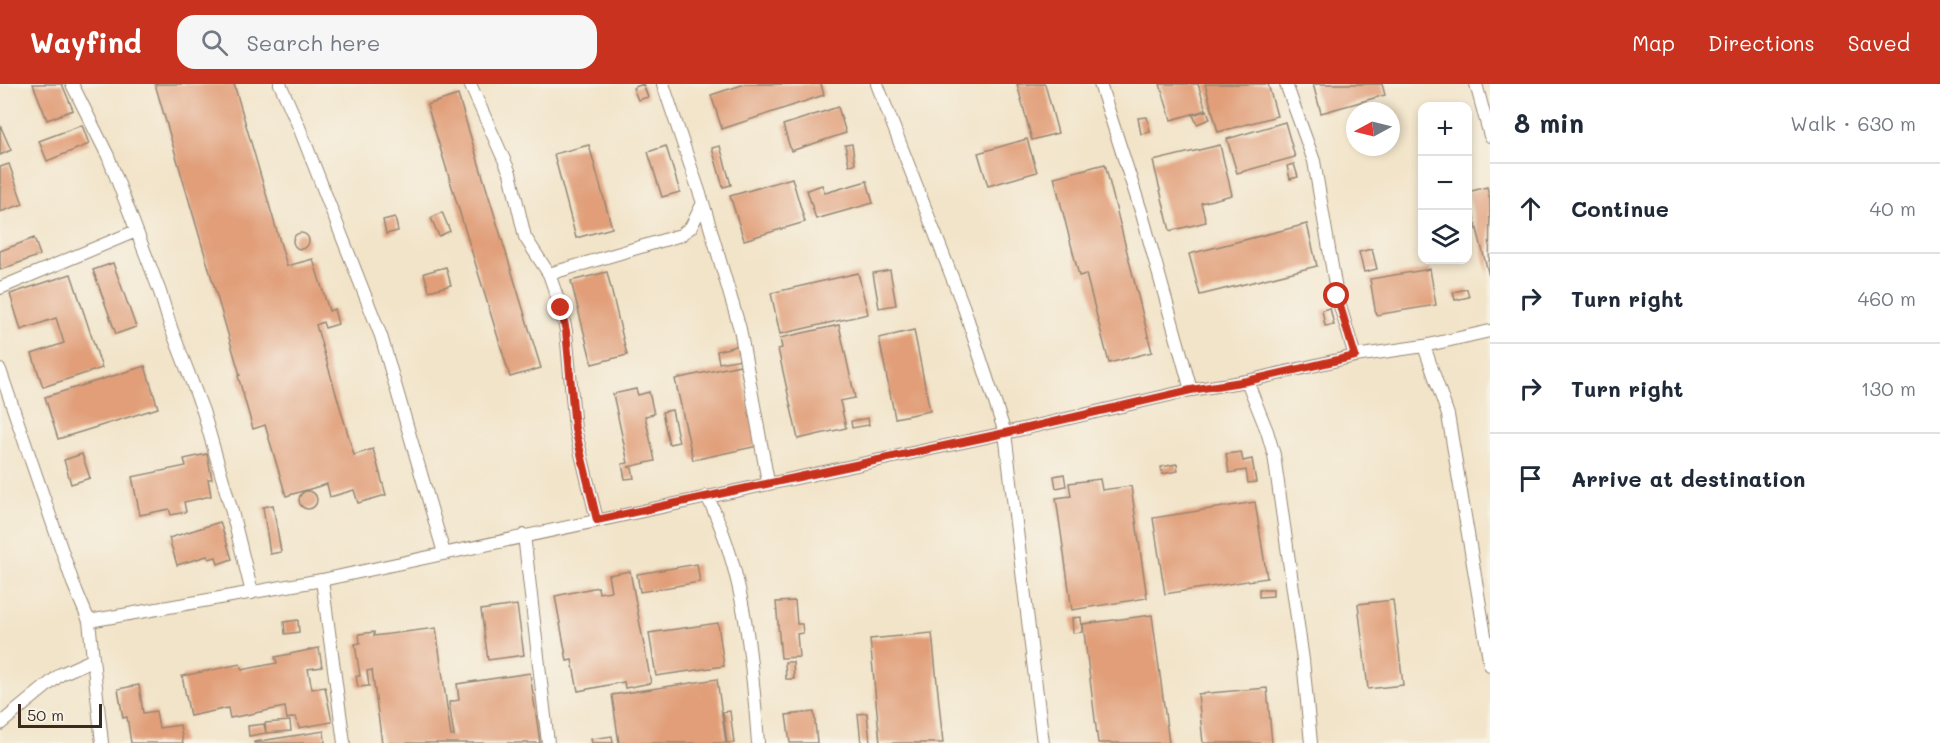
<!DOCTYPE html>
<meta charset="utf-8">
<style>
:root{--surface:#fff;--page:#f6f6f7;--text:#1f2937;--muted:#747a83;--line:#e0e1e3;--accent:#c8321e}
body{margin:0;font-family:Mali,sans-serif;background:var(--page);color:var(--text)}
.controls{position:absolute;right:18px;top:18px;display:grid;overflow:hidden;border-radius:12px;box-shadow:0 3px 9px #0003}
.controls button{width:54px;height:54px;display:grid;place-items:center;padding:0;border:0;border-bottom:2px solid var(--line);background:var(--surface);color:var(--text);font:30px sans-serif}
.compass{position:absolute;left:1346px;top:18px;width:54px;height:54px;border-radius:50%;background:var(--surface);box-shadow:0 3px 9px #0003;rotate:263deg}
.scale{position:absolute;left:18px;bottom:15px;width:84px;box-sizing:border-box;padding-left:6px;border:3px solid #3b2a1e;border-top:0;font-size:16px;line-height:21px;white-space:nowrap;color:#3b2a1e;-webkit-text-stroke:4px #f7f3e8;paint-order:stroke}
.stop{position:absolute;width:18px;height:18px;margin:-14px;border:4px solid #c8321e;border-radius:50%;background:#fff}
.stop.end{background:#c8321e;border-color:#fff;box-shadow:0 2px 6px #0008}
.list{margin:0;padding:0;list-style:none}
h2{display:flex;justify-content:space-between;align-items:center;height:78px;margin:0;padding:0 24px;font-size:26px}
h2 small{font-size:20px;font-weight:400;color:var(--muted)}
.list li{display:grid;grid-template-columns:39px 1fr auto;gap:18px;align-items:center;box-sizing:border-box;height:90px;padding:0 24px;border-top:2px solid var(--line)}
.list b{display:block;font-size:22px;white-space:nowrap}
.list em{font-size:20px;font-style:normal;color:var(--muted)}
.icon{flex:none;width:33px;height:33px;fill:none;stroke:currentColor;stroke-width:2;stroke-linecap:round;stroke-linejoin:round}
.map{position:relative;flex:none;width:1490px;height:659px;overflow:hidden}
header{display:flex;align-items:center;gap:36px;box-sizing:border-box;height:84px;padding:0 30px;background:var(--accent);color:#fff}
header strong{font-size:28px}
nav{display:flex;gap:33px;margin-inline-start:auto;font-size:21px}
.search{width:420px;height:54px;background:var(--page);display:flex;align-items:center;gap:15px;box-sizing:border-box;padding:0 21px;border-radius:18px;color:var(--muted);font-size:22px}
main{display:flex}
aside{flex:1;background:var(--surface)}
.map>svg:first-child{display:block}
</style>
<header>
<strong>Wayfind</strong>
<div class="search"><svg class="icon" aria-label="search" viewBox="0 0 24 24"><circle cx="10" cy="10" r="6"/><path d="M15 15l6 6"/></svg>Search here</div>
<nav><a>Map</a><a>Directions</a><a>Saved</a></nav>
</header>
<main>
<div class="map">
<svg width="1490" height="659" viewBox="0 0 1490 659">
<rect width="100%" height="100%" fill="#f7f3e8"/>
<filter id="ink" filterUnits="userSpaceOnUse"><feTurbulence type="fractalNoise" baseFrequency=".0167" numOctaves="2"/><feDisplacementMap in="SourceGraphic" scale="12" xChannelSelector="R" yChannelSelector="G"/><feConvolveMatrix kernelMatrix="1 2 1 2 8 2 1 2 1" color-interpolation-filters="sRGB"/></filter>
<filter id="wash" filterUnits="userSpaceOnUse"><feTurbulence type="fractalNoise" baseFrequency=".008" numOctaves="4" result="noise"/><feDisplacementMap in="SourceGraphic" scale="24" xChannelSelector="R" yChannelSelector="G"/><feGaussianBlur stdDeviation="1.35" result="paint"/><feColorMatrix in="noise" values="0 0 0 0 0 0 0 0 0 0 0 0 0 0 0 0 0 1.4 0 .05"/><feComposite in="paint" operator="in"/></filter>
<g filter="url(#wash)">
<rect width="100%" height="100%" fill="#f2e4c9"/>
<g id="blocks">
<path fill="#e19e78" d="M33,0h29l11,26 -26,10z
M155,0h79l53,182 26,-7 16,52 5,-2 4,15 -13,4 -2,-6 -7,3 38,130 19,-6 13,46 -28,8 -4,-13 -24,7 -3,-13 -41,12 -21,-71 -12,4 -15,-53 2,-1z
M643,0l5,13 -10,3 -5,-12z
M745,0h76l3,11 -102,34 -11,-34z
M1017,0h28l13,49 -26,7z
M1160,0h38l8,26 -35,10z
M1205,0h63l9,32 -59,16z
M1313,0h69l3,11 -64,18z
M458,11l83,273 -31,9 -83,-272z
M838,23l8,26 -55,18 -8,-26z
M1207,26l3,9 -13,5 -4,-9z
M1147,33l3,15 -9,2 -3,-16z
M1285,38l10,35 -58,16 -10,-34z
M0,41l11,25 -11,5z
M82,41l7,19 -42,17 -8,-20z
M1027,55l10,33 -49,14 -10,-33z
M852,60l3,20 -6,1 -4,-20z
M589,61l23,83 -36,10 -22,-84z
M1220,61l12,50 -31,8 5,19 -36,9 -17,-70z
M666,62l14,46 -18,5 -14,-45z
M720,62l11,39 -8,2 -11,-39z
M9,80l14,40 -23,8v-45z
M1105,80l47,188 -43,11 -23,-89 -7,2 -25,-99z
M1294,80l4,13 -8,2 -3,-13z
M792,94l13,44 -61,18 -14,-44z
M867,97l6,22 -57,16 -9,-29 15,-5 3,8z
M1487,103l3,13 -1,76 -21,-82v-2z
M442,128l8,19 -11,5 -8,-18z
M395,133l3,14 -12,3 -3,-14z
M1307,140l10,42 -117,29 -11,-41z
M293 157a8 8 0 1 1 16 0a8 8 0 1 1-16 0Z
M34,154l6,17 -40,15v-19z
M1372,165l5,20 -13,3 -5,-20z
M113,179l23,64 -20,7 -23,-64z
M446,183l5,18 -22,6 -5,-18z
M1430,185l6,36 -60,10 -6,-36z
M890,186l6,35 -17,3 -6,-35z
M607,188l20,83 -35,9 -21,-83z
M858,189l10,41 -88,20 -9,-41z
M71,190l31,94 -59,19 -11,-33 32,-11 -8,-25 -35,12 -11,-36z
M1467,205l2,8 -14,3 -2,-8z
M1330,224l4,17 -9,1 -3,-16z
M839,241l16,73 -15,3 6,27 -48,11 -20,-90 4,-1 -2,-10z
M914,246l16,81 -35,7 -16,-80z
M740,261l2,14 -23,4 -2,-12z
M740,281l18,81 -65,14 -18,-81z
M145,282l13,42 -100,31 -13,-42z
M636,305l2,6 11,-3 5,22 -9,2 10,45 -27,6 4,1 2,10 -9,1 -3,-15 6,-1 -15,-69z
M672,326l7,32 -10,2 -7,-32z
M868,334l1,7 -17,3 -1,-7z
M1241,368l2,9 9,-2 4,23 -8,1 -2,-13 -17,3 -3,-19z
M82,370l8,24 -19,6 -7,-24z
M207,370l5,25h-4l3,17 -27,6 2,10 -15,3 -2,-6 -29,6 -8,-38 54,-11 -2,-7z
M1177,380l1,7 -16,3 -1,-7z
M1064,390l2,12 -10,2 -2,-12z
M1100,395l2,11 29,-4 16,112 -75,12 -16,-112 15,-2 -2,-13z
M299 416a9 9 0 1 1 18 0a9 9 0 1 1-18 0Z
M1255,418l12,76 -102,16 -12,-76z
M273,421l8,47 -11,2 -7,-47z
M220,438l12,37 -14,5 -2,-7 -7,2 -2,-3 -30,9 -8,-27z
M697,480l3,18 -60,10 -3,-18z
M630,487l21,112 -26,5 -1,-6 -46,9 -6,-31 -5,1 -12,-65 43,-9 1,6 12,-2 -3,-16z
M1259,505h14v7l-14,1z
M1393,516l10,85 -35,4 -10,-85z
M795,517l2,23h5l1,9 -6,1 2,23 -18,1 -5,-56z
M517,521l7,50 -36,5 -7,-50z
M1152,531l17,128h-71l-15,-119z
M1081,533l1,15 -9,1 -1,-15z
M298,536l1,12 -14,2 -1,-12z
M718,539l6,43 -68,10 -7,-43z
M436,544l15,108h3l-5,-34 10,-2 -2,-16 73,-11 10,70h-158l-10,-73 -5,1 2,15 -11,1 -2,-11h4l-5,-32 5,-1 -1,-9 15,-2v4z
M932,549l11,110h-63l-10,-104z
M319,564l3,19 -14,2 4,20 13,-2 7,35 -33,6 -3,-11 -9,2 -2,-12 -55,11 -2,-10 -38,8 -8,-40 58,-12 2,6 35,-7 -2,-6z
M785,578h8l1,17h-8z
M717,595l9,64h-107l-7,-48z
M139,601l4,28 13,-2 3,17 21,-3 3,18h-52l-4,-26 -4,1 -5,-29z
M1267,604l5,55h-69l-5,-49z
M730,627l4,32h-7l-4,-31z
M814,628l3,31h-27l-4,-28z
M867,629l3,30h-9l-3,-29z
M290,637l1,10 -25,2 -1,-10z
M264,640l2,9 -17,3 -1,-10z
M324,647l1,12h-71v-1z
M612,652l1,7h-21l-1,-4z"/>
</g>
</g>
<g filter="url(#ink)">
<use href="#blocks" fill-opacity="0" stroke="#968774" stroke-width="1.5"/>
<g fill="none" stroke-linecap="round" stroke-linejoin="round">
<g stroke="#968774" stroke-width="14">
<path id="minor" d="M72,0l36,72 52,136 11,36 32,83 29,101 20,81
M280,0l19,43 82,209 63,217
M470,0l40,89 15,64 24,37 12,34 5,23 9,98 22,91
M663,0l40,119 37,126 28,153
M877,0l87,224 41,125 38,310
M1100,0l42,130 49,176
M1286,0l28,77 23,135 18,60
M1476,0l14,52
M549,190l132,-39 10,-8 12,-24
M0,204l136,-57
M1424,262l24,69 42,250
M0,286l73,213 16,38 13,122
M1247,297l20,50 7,24 29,205 8,83
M707,412c38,75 45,164 51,247
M524,451l24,208
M322,496l22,163
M89,537l233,-41 683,-147 186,-43 56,-9 108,-25 69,-10 66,-15
M0,640l61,-50 31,-14"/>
</g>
<use href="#minor" stroke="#fff" stroke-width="12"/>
</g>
</g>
<g fill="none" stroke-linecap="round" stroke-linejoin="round" filter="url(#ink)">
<path stroke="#c8321e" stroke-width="8" d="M561,224l5,23 9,98 22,91 408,-87 186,-43 56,-9 108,-25 -18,-60"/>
</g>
</svg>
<div class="controls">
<button>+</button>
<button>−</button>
<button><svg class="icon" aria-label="layers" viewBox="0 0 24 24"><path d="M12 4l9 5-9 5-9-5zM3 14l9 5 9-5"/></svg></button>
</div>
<svg class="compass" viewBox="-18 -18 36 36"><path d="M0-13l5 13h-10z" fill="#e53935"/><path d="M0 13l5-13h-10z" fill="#747a83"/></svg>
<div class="scale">50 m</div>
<div class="stop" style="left:1337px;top:212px"></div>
<div class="stop end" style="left:561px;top:224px"></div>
</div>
<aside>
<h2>8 min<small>Walk · 630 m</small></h2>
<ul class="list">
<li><svg class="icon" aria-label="ahead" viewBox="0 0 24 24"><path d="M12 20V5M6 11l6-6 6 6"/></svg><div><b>Continue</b></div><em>40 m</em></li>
<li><svg class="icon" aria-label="right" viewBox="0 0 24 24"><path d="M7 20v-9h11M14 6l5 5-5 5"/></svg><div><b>Turn right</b></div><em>460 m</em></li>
<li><svg class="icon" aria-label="right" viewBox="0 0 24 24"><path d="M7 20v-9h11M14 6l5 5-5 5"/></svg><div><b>Turn right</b></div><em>130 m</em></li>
<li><svg class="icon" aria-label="arrive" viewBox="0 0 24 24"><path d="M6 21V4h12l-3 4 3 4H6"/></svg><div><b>Arrive at destination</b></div></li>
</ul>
</aside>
</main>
